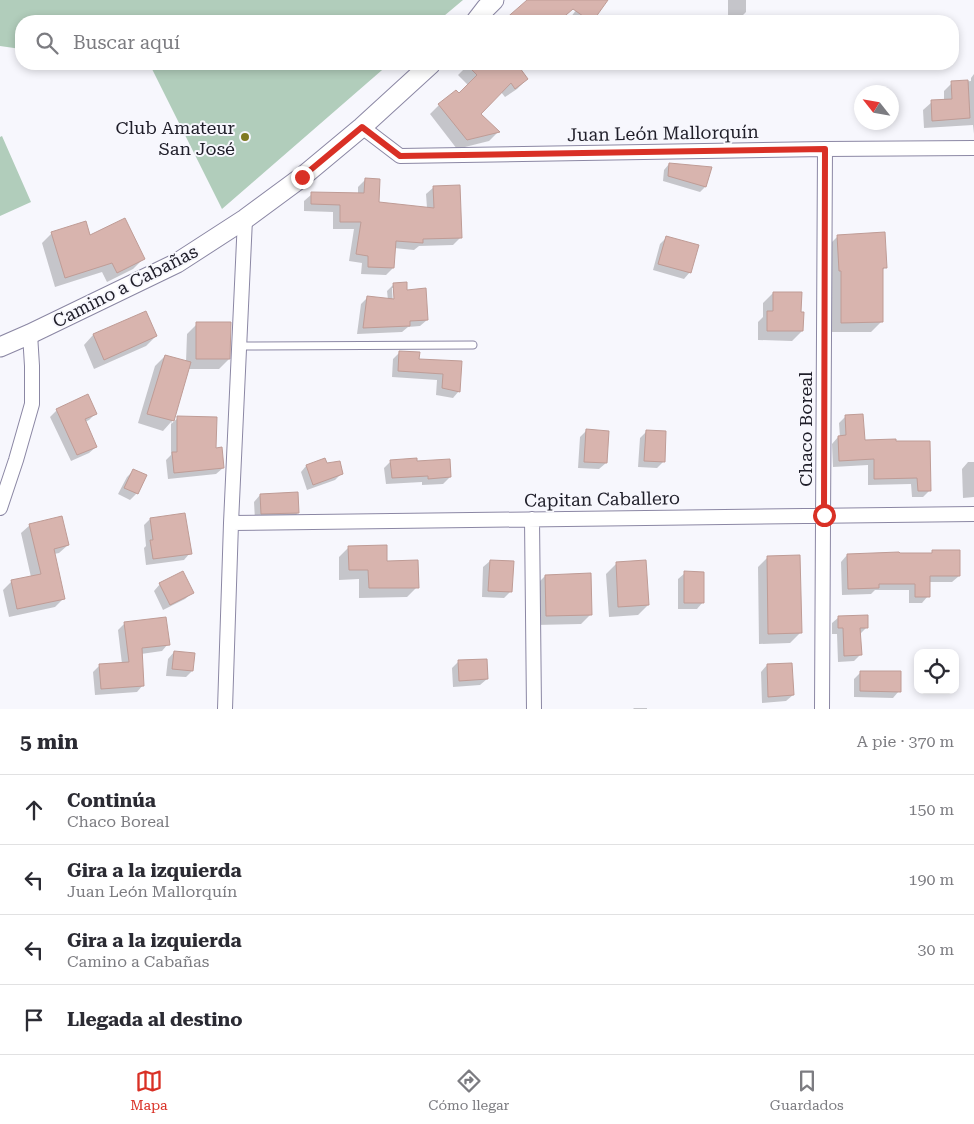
<!DOCTYPE html>
<html lang="es">
<meta charset="utf-8">
<style>
:root{--surface:#fff;--page:#f2f2f3;--text:#2b2b33;--muted:#7c7c81;--line:#e1e1e2;--accent:#d93025}
body{margin:0;font-family:"Roboto Serif",serif;background:var(--page);color:var(--text)}
.controls{position:absolute;right:15px;bottom:15px;display:grid;overflow:hidden;border-radius:10px;box-shadow:0 2px 8px #0003}
.controls button{width:45px;height:45px;display:grid;place-items:center;padding:0;border:0;border-bottom:1px solid var(--line);background:var(--surface);color:var(--text);font:25px sans-serif}
.compass{position:absolute;left:854px;top:85px;width:45px;height:45px;border-radius:50%;background:var(--surface);box-shadow:0 2px 8px #0003;rotate:301deg}
.stop{position:absolute;width:15px;height:15px;margin:-11px;border:4px solid #d93025;border-radius:50%;background:#fff}
.stop.end{background:#d93025;border-color:#fff;box-shadow:0 1px 5px #0008}
.list{margin:0;padding:0;list-style:none}
h2{display:flex;justify-content:space-between;align-items:center;height:65px;margin:0;padding:0 20px;font-size:21px}
h2 small{font-size:16px;font-weight:400;color:var(--muted)}
.list li{display:grid;grid-template-columns:32px 1fr auto;gap:15px;align-items:center;box-sizing:border-box;height:70px;padding:0 20px;border-top:1px solid var(--line)}
.list b{display:block;font-size:19px;white-space:nowrap}
.list p{margin:0;font-size:16px;white-space:nowrap;color:var(--muted)}
.list em{font-size:16px;font-style:normal;color:var(--muted)}
.icon{flex:none;width:28px;height:28px;fill:none;stroke:currentColor;stroke-width:2;stroke-linecap:round;stroke-linejoin:round}
.map{position:relative;flex:none;width:974px;height:709px;overflow:hidden}
.search{position:absolute;background:var(--surface);box-shadow:0 2px 8px #0003;left:15px;right:15px;top:15px;height:55px;display:flex;align-items:center;gap:12px;box-sizing:border-box;padding:0 18px;border-radius:20px;color:var(--muted);font-size:19px}
.sheet{height:345px;background:var(--surface)}
nav{display:flex;justify-content:space-around;align-items:center;box-sizing:border-box;height:70px;border-top:1px solid var(--line);background:var(--surface);font-size:14px;color:var(--muted)}
nav a{display:grid;justify-items:center;gap:2px}
nav .on{color:var(--accent)}
.map>svg:first-child{display:block}
</style>
<div class="map">
<svg width="974" height="709" viewBox="0 0 974 709">
<rect width="100%" height="100%" fill="#f7f7fd"/>
<path fill="#b1cdbb" d="M0,0h463l-25,21h-417v28l-21,-3z
M138,64h251l-167,145 -72,-144z
M2,136l29,66 -31,14v-79z"/>
<path fill="#0003" fill-rule="evenodd" d="M529,0h47l-8,13 -10,8h-53z
M584,0h23l-16,21h-16l-5,-3z
M728,0h18v12l-3,3h-15z
M469,64h35l1,1 2,-1h8l12,15 -10,10 -12,8 -4,-5 -22,22 19,18 -9,9 -32,8 -27,-35 9,-9 20,-10 9,-10 -10,-10z
M974,74v60l-1,-9 -49,3 -1,-18 9,-8 12,-1v-10l8,-8 19,-2v-3z
M669,164l41,4 -5,19 -5,5 -37,-11 1,-11z
M366,179l11,24 50,5 -1,-14 8,-7 27,50 -8,8 -34,1 -5,4 -20,-2 -1,20 -7,7 -25,-1 1,-11 -13,-2 5,-32h-21v-17l-29,-1v-10l8,-7h46v-7z
M52,233l37,4 54,22 -10,10 -26,13 -5,-10 -47,15 -13,-44z
M838,236l47,31 -3,4 -1,51 -10,10h-39v-52h-2l-2,-34z
M667,237l23,35 -6,7 -31,-9 7,-26z
M394,284l12,7 21,29 -7,6 -12,1 -6,5 -45,2 4,-30 7,-7 20,3 -1,-9zM392,288h3l1,18h-3z
M773,293l27,20 2,18 -10,10 -34,-1v-18l5,-5v-14z
M197,324l32,35 -10,10h-31l-17,55 7,-6 37,31 8,19 -7,6 -48,5 -2,-19 5,-5v-33l-8,9 -25,-8 17,-57 10,-10 21,6 1,-28z
M93,335l63,1 -10,10 -52,23 -10,-24z
M400,352l18,8 43,2 -2,29 -6,7 -17,-3 1,-15 -45,-3 1,-18z
M57,410l39,3 -7,7 -4,2 11,25 -7,6 -18,8 -21,-44z
M846,416l17,25 31,-1 36,50 -7,7h-11l-1,-13 -43,1v-20l-35,2 -1,-23 6,-7h2l-1,-14z
M586,431l20,32 -7,6 -21,-1 2,-31z
M646,432l18,29 -7,7 -19,-1 2,-29z
M391,461l25,1 34,15 -7,7 -21,1v-3l-36,2 -2,-16z
M968,462h6v35l-11,1 -1,-29z
M326,465l15,9 -6,6 -28,10 -6,-18 5,-6z
M134,470l11,6 -9,18 -6,6 -12,-6 9,-17z
M260,495l38,18 -6,6 -37,1 -1,-18z
M150,519l40,34 -6,7 -38,5 -2,-17 2,-2 -2,-21z
M30,525l38,20 -9,8 -5,1 9,45 -8,8 -46,10 -6,-27 9,-9 19,-4 -10,-44z
M349,547l37,15 31,25 -10,10 -48,1v-19l-20,1v-23z
M933,552l26,24 -7,6h-24v14l-6,7h-13v-13h-34l-4,4 -29,1 -1,-33 6,-7 84,-1z
M768,557l32,76 -10,10 -31,1 -1,-77z
M490,561l21,30 -7,7 -22,-1 1,-30z
M616,564l32,41 -10,10 -29,2 -3,-43z
M685,573l18,29 -6,7h-19v-30z
M545,576l46,38 -10,10 -45,1 -1,-39z
M160,584l32,9 -7,6 -22,11 -9,-19z
M839,617l27,11 -7,7 1,20 -6,6 -16,1 -1,-28h-5v-11z
M125,623l43,21 -6,7 -21,3 2,31 -6,7 -42,3 -2,-23 7,-7 22,-1 -4,-34z
M174,652l18,19 -6,6 -20,-1 2,-17z
M458,662l29,17 -7,6 -27,2 -1,-19z
M767,665l26,30 -7,6 -24,2 -1,-31z
M861,672l38,19 -6,7 -39,-1v-18z
M634,708h13v1h-14z"/>
<path fill="#d8b4ae" stroke="#bf9c96" d="M527,0h81l-15,21h-3l-17,-12 -14,12h-56z
M466,64h51l11,15 -13,10 -4,-6 -30,31 19,18 -33,8 -29,-36 18,-14 3,3 18,-18z
M968,80l2,38 -38,3 -1,-21 21,-1 -1,-18z
M669,163l43,4 -6,20 -38,-11z
M365,178l15,1 -1,23 55,6 -1,-22 27,-1 2,53 -39,1v4l-27,-2 -2,27 -26,-1v-11l-12,-2 5,-32h-21v-17l-29,-1v-12l53,1z
M125,218l20,41 -28,14 -5,-10 -47,15 -14,-46 35,-11 4,14z
M885,232l2,36h-4v54l-42,1v-52h-2l-2,-36z
M666,236l33,9 -8,28 -33,-9z
M407,282v8l19,-2 2,32 -18,1v5l-47,2 4,-32 27,3 -1,-16z
M773,292h29l-1,20h3l-1,19h-36v-20h6z
M146,311l11,25 -53,24 -11,-26z
M196,322h35l-1,37h-34z
M399,351l21,1 -1,7 43,2 -2,31 -18,-4 1,-14 -45,-3z
M165,355l26,7 -17,59 -27,-7z
M88,394l9,20 -12,5 12,28 -20,8 -21,-46z
M863,414l2,26 31,-1v2h34l1,50h-13l-1,-13 -43,1v-20l-35,2 -1,-25 8,-1 -1,-20z
M177,416l40,1 -1,31 6,-1 2,21 -50,5 -2,-21h5z
M586,429l23,2 -2,32 -23,-1z
M646,430l20,1 -1,31 -21,-1z
M325,458l2,5 13,-2 3,13 -30,11 -7,-20z
M417,458v3l33,-2 1,18 -23,2v-3l-36,2 -2,-18z
M133,469l14,6 -9,19 -14,-6z
M298,492l1,21 -38,1 -1,-20z
M185,513l7,41 -39,5 -3,-19h3l-3,-22z
M62,516l7,29 -15,4 11,50 -48,10 -6,-29 30,-6 -12,-50z
M387,545v16l31,-1 1,28h-50l-1,-18h-19l-1,-24z
M932,550h28v26h-30v21h-15v-13h-36v4l-31,1 -1,-35 52,-2 1,1h32z
M800,555l2,78 -34,1 -1,-78z
M490,560l24,1 -2,31 -24,-1z
M646,560l3,45 -31,2 -2,-45z
M183,571l11,22 -24,12 -11,-22z
M684,571l20,1v31h-20z
M591,573l1,42 -46,1 -1,-41z
M868,615v13h-8l2,27 -18,1 -1,-28h-5v-12z
M166,617l4,28 -28,3 2,38 -43,3 -2,-25 30,-2 -5,-40z
M174,651l21,2 -2,18 -21,-2z
M487,659l1,20 -29,2 -1,-21z
M792,663l2,32 -26,2 -1,-33z
M860,671h41v21l-41,-1z"/>
<g fill="none" stroke-linecap="round" stroke-linejoin="round">
<g stroke="#8b87a4" stroke-width="9">
<path id="lane" d="M239,346l234,-1"/>
</g>
<g stroke="#8b87a4" stroke-width="16">
<path id="street" d="M362,127l38,29 425,-7 149,-1
M0,508l16,-48 16,-56v-38l-2,-32
M532,519l2,190
M231,523l743,-9
M225,709l6,-186 14,-304
M822,709l3,-560"/>
</g>
<g stroke="#8b87a4" stroke-width="21">
<path id="secondary" d="M476,21l10,-13 8,-8
M0,347l30,-13 147,-71 68,-44 57,-42 60,-50 69,-63"/>
</g>
<use href="#lane" stroke="#fff" stroke-width="7"/>
<use href="#street" stroke="#fff" stroke-width="14"/>
<use href="#secondary" stroke="#fff" stroke-width="19"/>
</g>
<g fill="none" stroke-linecap="round" stroke-linejoin="round">
<path stroke="#d93025" stroke-width="6" d="M302,177l60,-50 38,29 425,-7 -1,366"/>
</g>
<circle fill="#7f7a21" stroke="#f7f7fd" stroke-width="2" cx="245" cy="137" r="5"/>
<g text-anchor="middle" dominant-baseline="central" stroke-width="4" stroke-linejoin="round" paint-order="stroke">
<g font-size="18" fill="#1f1e29" stroke="#f7f7fd" text-anchor="end">
<text x="235" y="127">Club Amateur<tspan x="235" dy="21">San José</tspan></text>
</g>
<g font-size="18" fill="#1f1e29" stroke="#f7f7fd">
<text transform="translate(663 133) rotate(-1)">Juan León Mallorquín</text>
<text transform="translate(125 286) rotate(-27)">Camino a Cabañas</text>
<text transform="translate(805 429) rotate(-90)">Chaco Boreal</text>
<text transform="translate(602 499) rotate(-1)">Capitan Caballero</text>
</g>
</g>
</svg>
<div class="controls">
<button><svg class="icon" aria-label="locate" viewBox="0 0 24 24"><circle cx="12" cy="12" r="6"/><path d="M12 2v4M12 18v4M2 12h4M18 12h4"/></svg></button>
</div>
<svg class="compass" viewBox="-18 -18 36 36"><path d="M0-13l5 13h-10z" fill="#e53935"/><path d="M0 13l5-13h-10z" fill="#7c7c81"/></svg>
<div class="stop" style="left:824px;top:515px"></div>
<div class="stop end" style="left:302px;top:177px"></div>
<div class="search"><svg class="icon" aria-label="search" viewBox="0 0 24 24"><circle cx="10" cy="10" r="6"/><path d="M15 15l6 6"/></svg>Buscar aquí</div>
</div>
<section class="sheet">
<h2>5 min<small>A pie · 370 m</small></h2>
<ul class="list">
<li><svg class="icon" aria-label="ahead" viewBox="0 0 24 24"><path d="M12 20V5M6 11l6-6 6 6"/></svg><div><b>Continúa</b><p>Chaco Boreal</p></div><em>150 m</em></li>
<li><svg class="icon" aria-label="left" viewBox="0 0 24 24"><path d="M17 20v-9H6M10 6l-5 5 5 5"/></svg><div><b>Gira a la izquierda</b><p>Juan León Mallorquín</p></div><em>190 m</em></li>
<li><svg class="icon" aria-label="left" viewBox="0 0 24 24"><path d="M17 20v-9H6M10 6l-5 5 5 5"/></svg><div><b>Gira a la izquierda</b><p>Camino a Cabañas</p></div><em>30 m</em></li>
<li><svg class="icon" aria-label="arrive" viewBox="0 0 24 24"><path d="M6 21V4h12l-3 4 3 4H6"/></svg><div><b>Llegada al destino</b></div></li>
</ul>
</section>
<nav>
<a class="on"><svg class="icon" aria-label="map" viewBox="0 0 24 24"><path d="M3 6l6-2 6 2 6-2v14l-6 2-6-2-6 2zM9 4v14M15 6v14"/></svg>Mapa</a>
<a><svg class="icon" aria-label="directions" viewBox="0 0 24 24"><path d="M12 3l9 9-9 9-9-9zM9 14v-3h6M13 9l2 2-2 2"/></svg>Cómo llegar</a>
<a><svg class="icon" aria-label="saved" viewBox="0 0 24 24"><path d="M7 4h10v16l-5-4-5 4z"/></svg>Guardados</a>
</nav>
